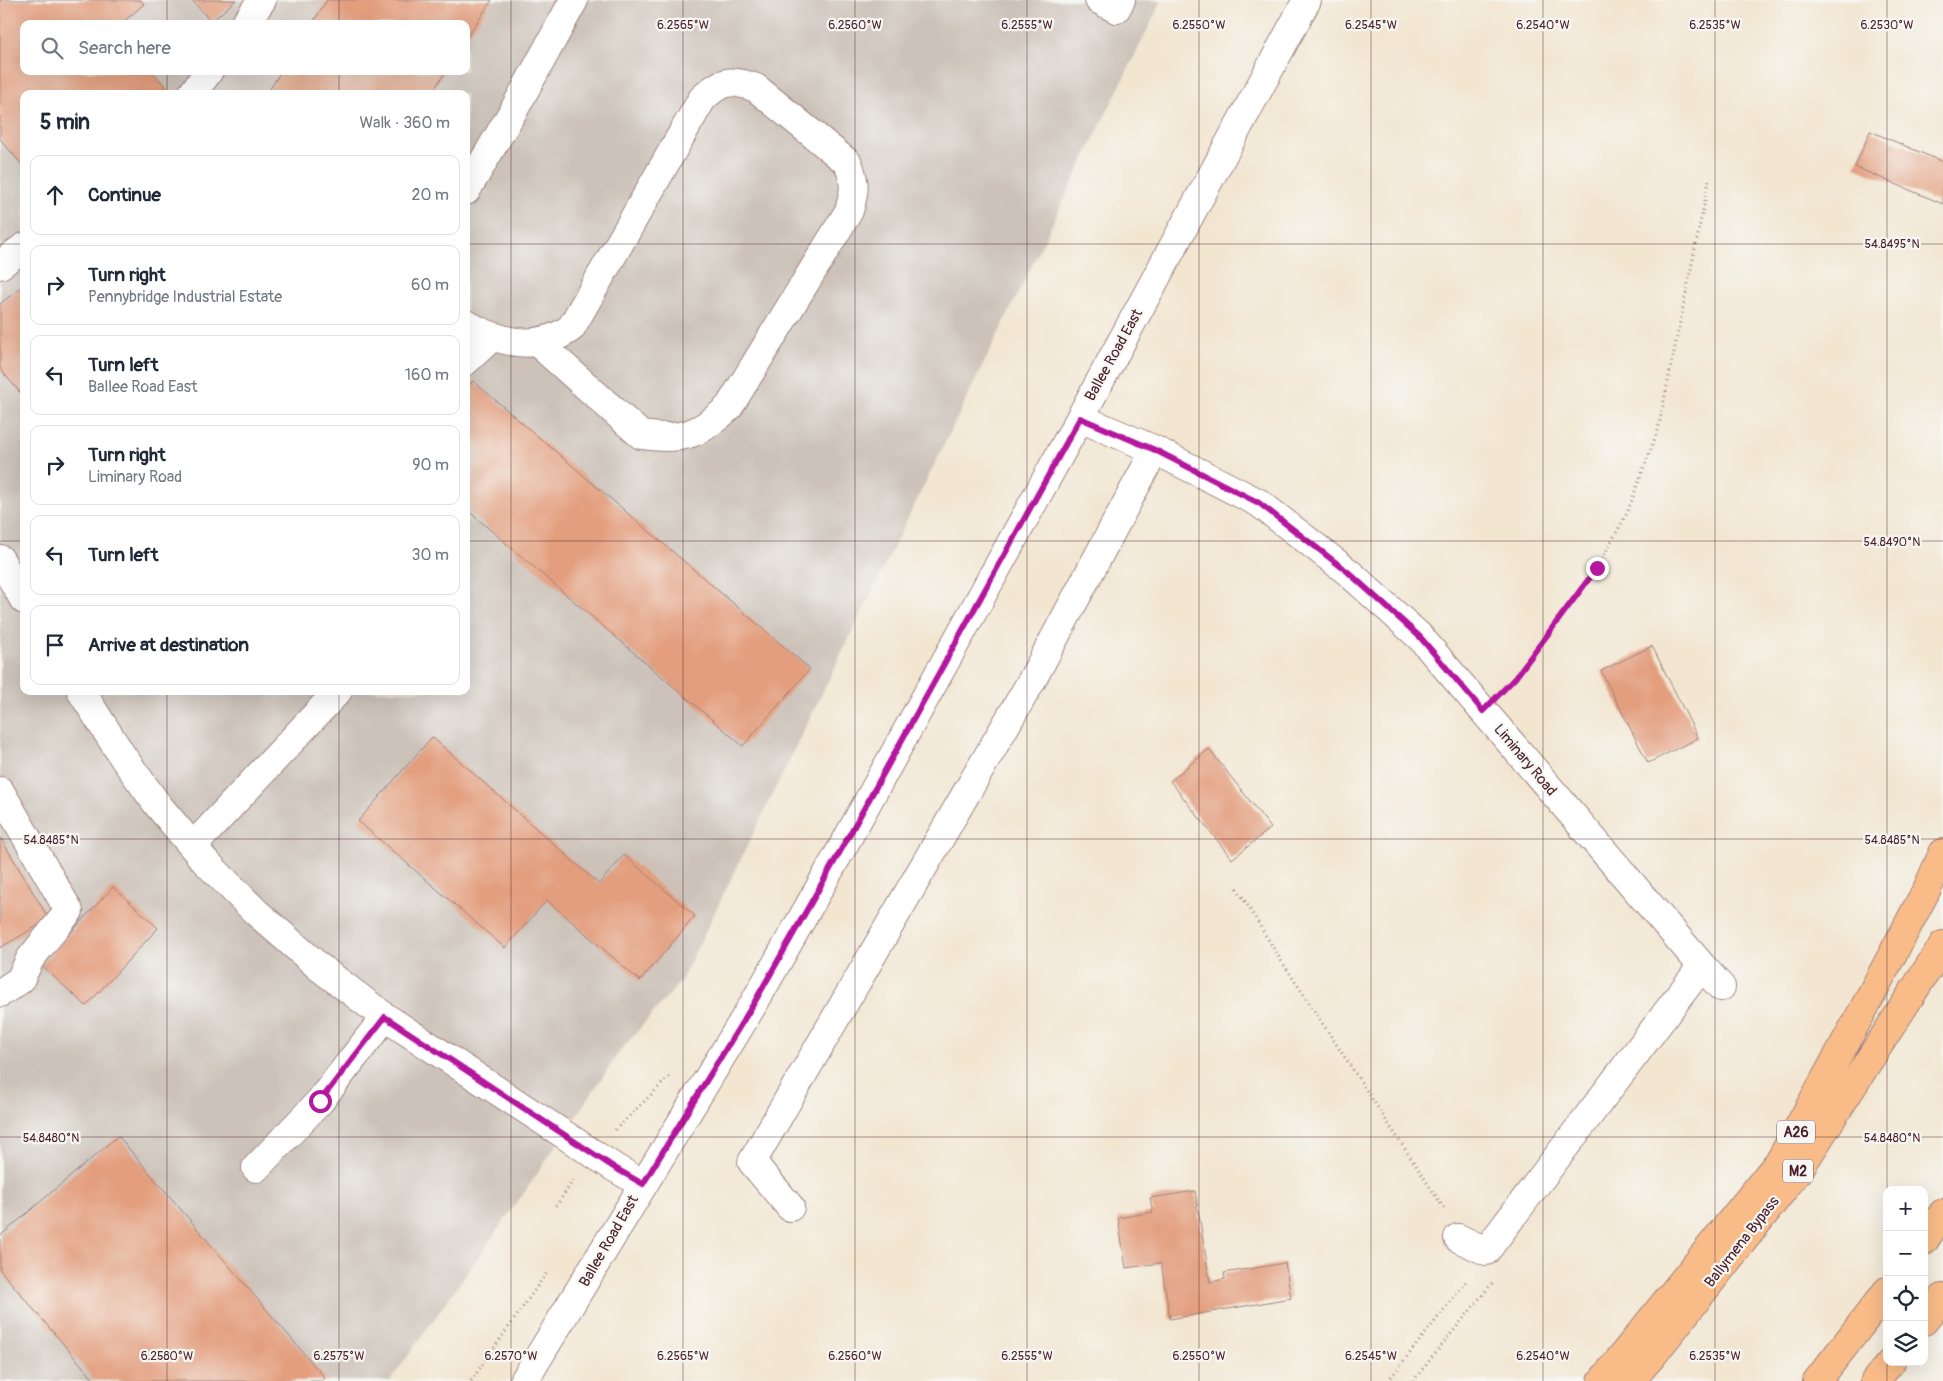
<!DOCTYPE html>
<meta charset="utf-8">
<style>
:root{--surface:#fff;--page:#f2f2f3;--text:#1f2937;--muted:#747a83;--line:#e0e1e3}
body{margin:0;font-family:Pangolin,sans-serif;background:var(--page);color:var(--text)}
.controls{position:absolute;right:15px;bottom:15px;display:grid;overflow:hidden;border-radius:10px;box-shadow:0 5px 20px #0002}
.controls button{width:45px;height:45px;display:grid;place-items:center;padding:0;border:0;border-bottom:1px solid var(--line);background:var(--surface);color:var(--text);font:25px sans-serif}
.stop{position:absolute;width:15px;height:15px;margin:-11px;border:4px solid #b5179e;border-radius:50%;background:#fff}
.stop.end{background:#b5179e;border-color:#fff;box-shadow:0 1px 5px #0008}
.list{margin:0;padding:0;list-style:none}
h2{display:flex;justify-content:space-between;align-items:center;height:65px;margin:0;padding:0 20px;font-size:21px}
h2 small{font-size:16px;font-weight:400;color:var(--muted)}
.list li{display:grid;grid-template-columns:32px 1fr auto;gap:15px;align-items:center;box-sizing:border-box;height:80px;margin:0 10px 10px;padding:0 10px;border:1px solid var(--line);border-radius:10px}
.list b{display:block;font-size:19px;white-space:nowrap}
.list p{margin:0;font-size:16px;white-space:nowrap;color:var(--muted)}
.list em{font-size:16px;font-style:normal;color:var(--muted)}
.icon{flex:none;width:28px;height:28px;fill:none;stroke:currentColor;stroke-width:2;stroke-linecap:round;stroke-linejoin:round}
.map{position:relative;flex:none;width:1943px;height:1381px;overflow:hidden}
.search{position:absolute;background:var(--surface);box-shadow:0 5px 20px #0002;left:20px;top:20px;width:450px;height:55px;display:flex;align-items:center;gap:12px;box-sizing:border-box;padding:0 18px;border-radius:10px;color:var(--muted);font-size:19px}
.panel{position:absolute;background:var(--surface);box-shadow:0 5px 20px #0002;left:20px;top:90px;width:450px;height:605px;border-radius:10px}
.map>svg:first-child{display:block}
</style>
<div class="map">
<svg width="1943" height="1381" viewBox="0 0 1943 1381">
<rect width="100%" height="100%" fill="#f6f6f2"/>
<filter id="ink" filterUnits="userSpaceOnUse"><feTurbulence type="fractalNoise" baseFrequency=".02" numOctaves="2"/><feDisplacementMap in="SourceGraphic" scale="10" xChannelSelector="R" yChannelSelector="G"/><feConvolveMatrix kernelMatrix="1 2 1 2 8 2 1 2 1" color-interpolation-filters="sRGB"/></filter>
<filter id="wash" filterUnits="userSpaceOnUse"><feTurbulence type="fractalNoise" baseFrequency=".0096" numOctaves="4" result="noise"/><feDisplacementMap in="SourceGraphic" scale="20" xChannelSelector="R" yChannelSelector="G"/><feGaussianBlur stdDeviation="1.12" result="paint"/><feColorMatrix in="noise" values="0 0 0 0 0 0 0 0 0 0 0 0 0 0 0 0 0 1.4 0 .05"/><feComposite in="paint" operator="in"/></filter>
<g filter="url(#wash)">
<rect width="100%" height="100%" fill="#f2e6d1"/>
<path fill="#ccc2b9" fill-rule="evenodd" d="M0,0h1162l-481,981 -60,69 -93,137 -138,194h-390zM24,24h442v47h-442zM24,94h442v597h-442z"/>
<g id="blocks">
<path fill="#e39e7e" d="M0,0h140l4,4 -23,20h-97v47h128l17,20 -4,3h-141v73l-24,-28z
M192,0h44l-25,22z
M327,0h165l-26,39v-15h-154z
M281,71h165l-15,23h-164z
M1870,131l73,31v42l-88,-37z
M24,285v112l-24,-28v-65z
M473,381l337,288 -67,77 -277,-237v-121z
M1652,646l46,92 -50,25 -47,-92z
M432,737l167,147 25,-29 71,61 -55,65 -93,-81 -42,48 -147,-127z
M1209,749l62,79 -39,31 -62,-78z
M0,837l49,82 -49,29z
M113,887l45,41 -72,78 -45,-41z
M118,1136l207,242 -3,3h-227l-95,-111v-34z
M1195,1191l15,91 15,-3 -1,-6 61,-10 6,35 -121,21 -9,-56 -35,5 -8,-50 35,-6 -3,-14z"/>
</g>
</g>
<g filter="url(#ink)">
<use href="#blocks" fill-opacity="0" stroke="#9e827e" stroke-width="1"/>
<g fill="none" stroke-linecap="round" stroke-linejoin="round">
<g stroke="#9e827e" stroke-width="30">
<path id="minor" d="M1099,0l17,9 5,-9
M245,24l17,-24
M192,94l17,-23
M466,191l50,-85 58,-106
M0,265l24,-18
M466,324c34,19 72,28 105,4l131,-229c19,-19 29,-20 54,-11l92,75c8,21 7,27 1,48l-120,196c-30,28 -47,34 -88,28l-103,-92
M466,361l27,-25
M1080,418l75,32 104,53 89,69 72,65 282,329 19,21
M0,559l24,41
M81,691l42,66 34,47 47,56 52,52 63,55 66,50 230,151 28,16
M0,791l69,120 -39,48 -10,21 -20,13
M193,846l145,-155
M256,1168l64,-67 65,-84
M790,1207l-38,-45 280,-482 123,-230
M1458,1238l28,13 216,-285
M524,1381l230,-378 92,-162 234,-423 227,-418"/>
</g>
<g stroke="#9e827e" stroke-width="30">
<path id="highway" d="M1924,1241l19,-28
M1924,1321l19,-23
M1602,1381l179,-222 81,-147 66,-125 15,-34
M1630,1381l22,-25 146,-185 145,-226
M1817,1381l70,-90
M1875,1381l16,-19"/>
</g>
<path stroke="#9e827e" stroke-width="3" stroke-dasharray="1 4" stroke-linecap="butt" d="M1506,687l9,-9 82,-110 30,-55 31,-83 51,-250
M1237,888l40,66 168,256
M615,1130l54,-53
M556,1206l18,-27
M471,1381l77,-110
M1388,1381l80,-102
M1413,1381l80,-99"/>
<use href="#minor" stroke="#fff" stroke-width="28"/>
<use href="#highway" stroke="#f9bc89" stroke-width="28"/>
</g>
</g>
<g fill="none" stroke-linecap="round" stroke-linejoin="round" filter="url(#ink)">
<path stroke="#b5179e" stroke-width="6" d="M320,1101l65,-84 230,151 28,16 111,-181 92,-162 234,-423 75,32 104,53 89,69 72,65 63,74 32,-33 82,-110"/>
</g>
<path fill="none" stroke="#4a1f2b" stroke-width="1" stroke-opacity="0.45" d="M167,0v24M339,0v24M511,0v1381M683,0v1381M855,0v1381M1027,0v1381M1199,0v1381M1371,0v1381M1543,0v1381M1715,0v1381M1887,0v1381M167,71v23M339,71v23M0,244h24M466,244h1477M0,541h24M466,541h1477M167,691v690M339,691v690M0,839h1943M0,1137h1943"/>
<g text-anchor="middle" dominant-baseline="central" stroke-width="4.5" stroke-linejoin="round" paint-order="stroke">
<g fill="#f6f6f2" stroke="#7e6067" stroke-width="1">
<rect x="1777" y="1120.5" width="38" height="23" rx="4"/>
<rect x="1783" y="1159.5" width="30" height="23" rx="4"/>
</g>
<g font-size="14" font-weight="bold" fill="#4a1f2b">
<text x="1796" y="1132">A26</text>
<text x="1798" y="1171">M2</text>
</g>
<g font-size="15" fill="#4a1f2b" stroke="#f6f6f2">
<text transform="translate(1114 355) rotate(-61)">Ballee Road East</text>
<text transform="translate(1525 760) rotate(50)">Liminary Road</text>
<text transform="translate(609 1241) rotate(-60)">Ballee Road East</text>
<text transform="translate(1742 1242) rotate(-52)">Ballymena Bypass</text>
</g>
</g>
<g font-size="12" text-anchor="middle" fill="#4a1f2b" stroke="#f6f6f2" stroke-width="4.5" stroke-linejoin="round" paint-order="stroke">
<text x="683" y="29">6.2565°W</text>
<text x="855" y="29">6.2560°W</text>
<text x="1027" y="29">6.2555°W</text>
<text x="1199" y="29">6.2550°W</text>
<text x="1371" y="29">6.2545°W</text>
<text x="1543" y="29">6.2540°W</text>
<text x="1715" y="29">6.2535°W</text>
<text x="1887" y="29">6.2530°W</text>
<text x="1892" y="248">54.8495°N</text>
<text x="1892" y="546">54.8490°N</text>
<text x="51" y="844">54.8485°N</text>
<text x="1892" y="844">54.8485°N</text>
<text x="51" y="1142">54.8480°N</text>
<text x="1892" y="1142">54.8480°N</text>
<text x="167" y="1360">6.2580°W</text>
<text x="339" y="1360">6.2575°W</text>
<text x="511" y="1360">6.2570°W</text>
<text x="683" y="1360">6.2565°W</text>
<text x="855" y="1360">6.2560°W</text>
<text x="1027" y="1360">6.2555°W</text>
<text x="1199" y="1360">6.2550°W</text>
<text x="1371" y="1360">6.2545°W</text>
<text x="1543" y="1360">6.2540°W</text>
<text x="1715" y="1360">6.2535°W</text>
</g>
</svg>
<div class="controls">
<button>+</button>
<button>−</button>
<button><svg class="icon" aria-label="locate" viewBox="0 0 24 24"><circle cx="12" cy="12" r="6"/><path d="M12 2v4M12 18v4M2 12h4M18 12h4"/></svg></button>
<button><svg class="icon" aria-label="layers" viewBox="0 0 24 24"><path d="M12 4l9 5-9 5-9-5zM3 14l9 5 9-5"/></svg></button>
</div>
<div class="stop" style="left:320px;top:1101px"></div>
<div class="stop end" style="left:1597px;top:568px"></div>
<div class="search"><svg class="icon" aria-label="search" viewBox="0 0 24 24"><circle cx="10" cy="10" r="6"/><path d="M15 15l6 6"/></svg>Search here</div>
<section class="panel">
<h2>5 min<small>Walk · 360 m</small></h2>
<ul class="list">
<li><svg class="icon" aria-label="ahead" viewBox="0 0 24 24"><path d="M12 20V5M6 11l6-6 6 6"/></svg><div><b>Continue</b></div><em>20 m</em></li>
<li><svg class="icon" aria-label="right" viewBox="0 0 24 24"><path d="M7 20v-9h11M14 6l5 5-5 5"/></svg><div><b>Turn right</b><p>Pennybridge Industrial Estate</p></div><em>60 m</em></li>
<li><svg class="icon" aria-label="left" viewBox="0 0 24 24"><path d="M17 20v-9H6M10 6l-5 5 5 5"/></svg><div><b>Turn left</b><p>Ballee Road East</p></div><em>160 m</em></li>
<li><svg class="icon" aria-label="right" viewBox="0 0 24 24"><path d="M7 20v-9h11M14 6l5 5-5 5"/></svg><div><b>Turn right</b><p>Liminary Road</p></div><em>90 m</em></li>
<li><svg class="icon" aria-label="left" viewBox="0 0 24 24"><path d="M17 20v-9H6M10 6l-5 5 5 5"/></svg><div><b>Turn left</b></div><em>30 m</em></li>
<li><svg class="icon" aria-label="arrive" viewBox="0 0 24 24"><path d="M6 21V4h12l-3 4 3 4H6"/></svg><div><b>Arrive at destination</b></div></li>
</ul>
</section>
</div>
